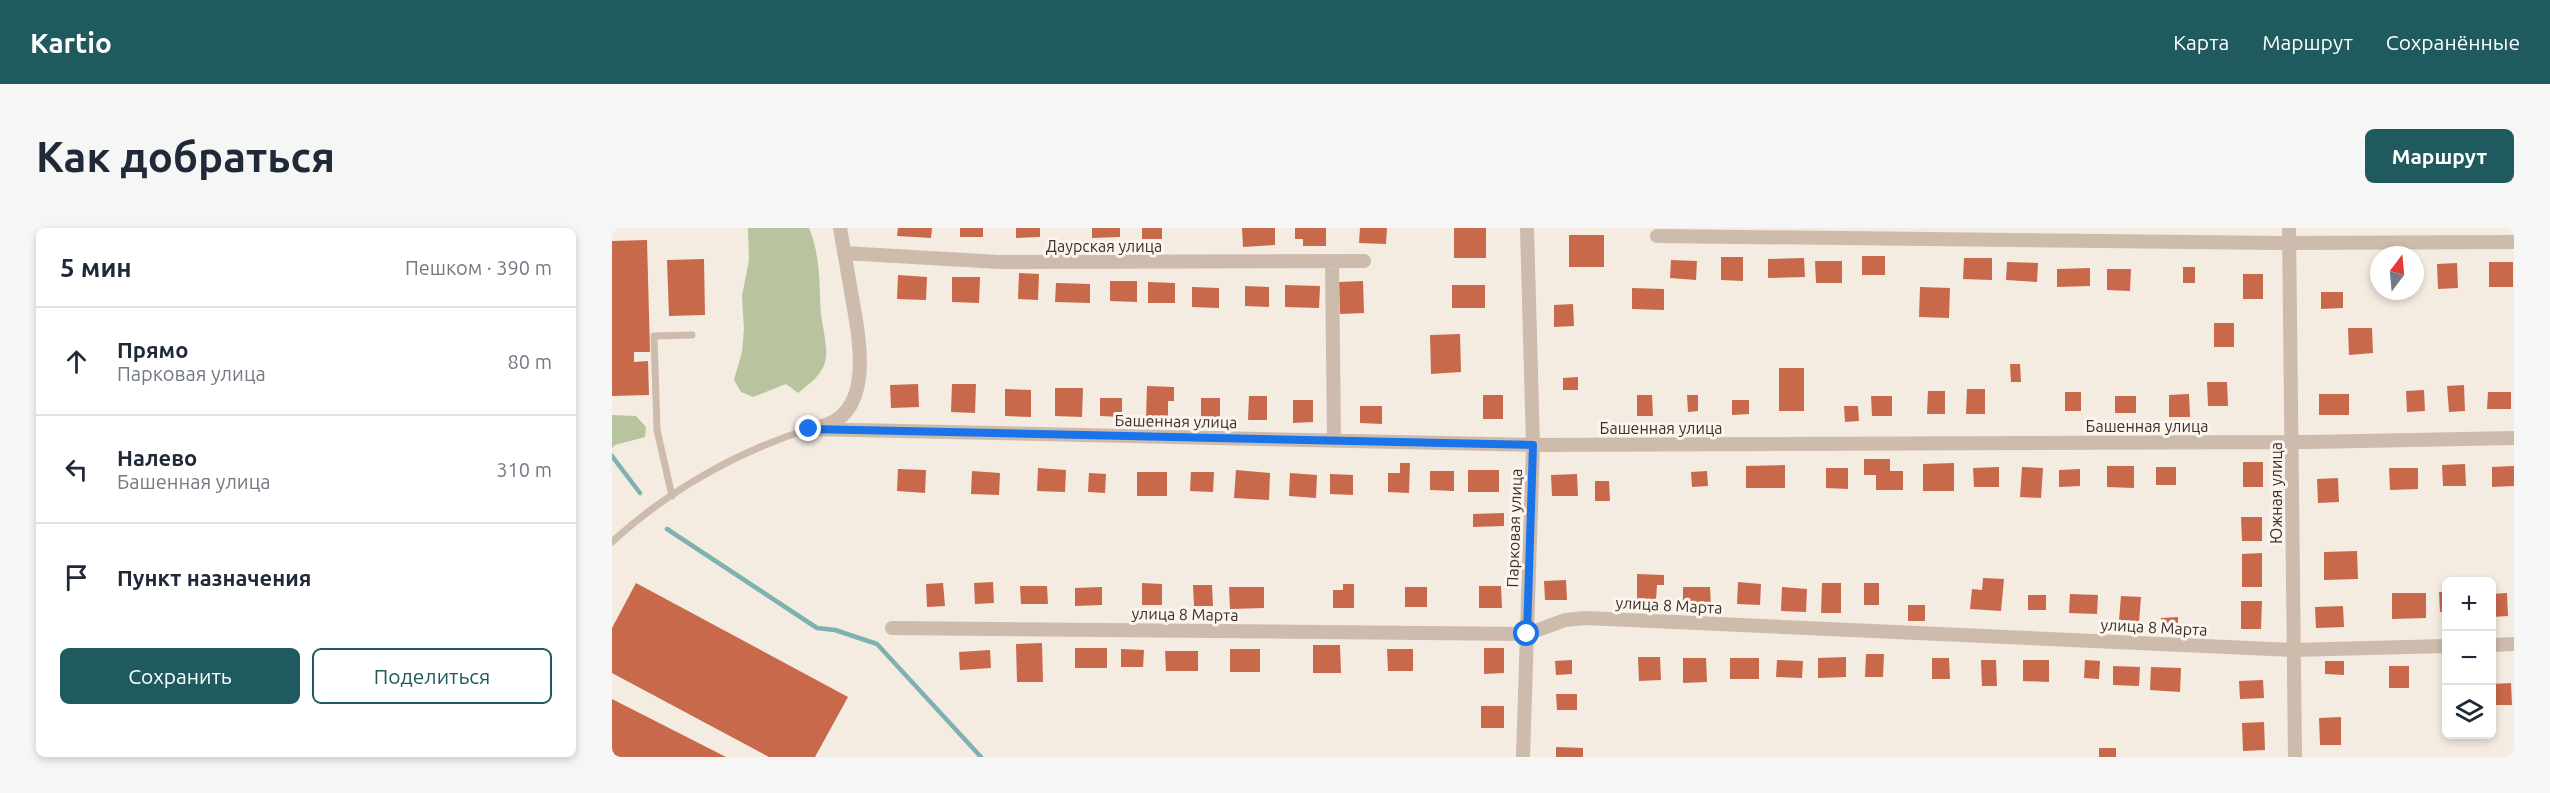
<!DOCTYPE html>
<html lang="ru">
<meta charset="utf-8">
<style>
:root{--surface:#fff;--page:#f6f6f7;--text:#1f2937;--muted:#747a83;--line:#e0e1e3;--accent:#1f5a5e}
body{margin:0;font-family:Ubuntu,sans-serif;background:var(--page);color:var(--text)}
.controls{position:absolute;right:18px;bottom:18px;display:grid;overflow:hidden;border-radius:9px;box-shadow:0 3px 9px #0003}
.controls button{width:54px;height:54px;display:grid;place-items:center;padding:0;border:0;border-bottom:2px solid var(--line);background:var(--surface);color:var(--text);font:30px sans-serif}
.compass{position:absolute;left:1758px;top:18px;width:54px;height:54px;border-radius:50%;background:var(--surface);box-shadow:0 3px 9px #0003;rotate:16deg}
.stop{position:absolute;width:18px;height:18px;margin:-14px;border:4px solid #1a73e8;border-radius:50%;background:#fff}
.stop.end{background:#1a73e8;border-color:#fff;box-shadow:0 2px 6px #0008}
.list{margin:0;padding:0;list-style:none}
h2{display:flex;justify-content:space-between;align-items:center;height:78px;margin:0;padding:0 24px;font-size:26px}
h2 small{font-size:20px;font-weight:400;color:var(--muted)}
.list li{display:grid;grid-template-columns:39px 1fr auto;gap:18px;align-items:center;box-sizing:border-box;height:108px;padding:0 24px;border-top:2px solid var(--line)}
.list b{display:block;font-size:22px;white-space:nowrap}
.list p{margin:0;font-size:20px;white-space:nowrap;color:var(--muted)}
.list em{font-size:20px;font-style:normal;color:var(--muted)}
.actions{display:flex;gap:12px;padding:18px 24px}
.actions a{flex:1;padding:14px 0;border:2px solid var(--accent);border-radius:9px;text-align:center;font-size:21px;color:var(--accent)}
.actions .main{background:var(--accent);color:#fff}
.icon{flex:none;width:33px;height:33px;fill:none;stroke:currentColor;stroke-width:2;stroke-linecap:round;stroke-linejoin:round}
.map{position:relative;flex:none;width:1902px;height:529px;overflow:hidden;border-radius:9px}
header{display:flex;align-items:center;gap:36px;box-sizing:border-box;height:84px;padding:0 30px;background:var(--accent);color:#fff}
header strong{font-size:28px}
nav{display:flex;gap:33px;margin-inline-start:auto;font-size:21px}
.intro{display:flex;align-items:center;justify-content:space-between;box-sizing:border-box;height:144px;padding:0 36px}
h1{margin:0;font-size:42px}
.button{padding:15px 27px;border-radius:9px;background:var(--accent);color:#fff;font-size:21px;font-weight:700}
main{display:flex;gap:36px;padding:0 36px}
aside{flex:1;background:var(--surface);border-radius:9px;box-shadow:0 3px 9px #0003}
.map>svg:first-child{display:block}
</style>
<header>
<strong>Kartio</strong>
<nav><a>Карта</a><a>Маршрут</a><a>Сохранённые</a></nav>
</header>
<div class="intro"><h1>Как добраться</h1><a class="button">Маршрут</a></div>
<main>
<aside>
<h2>5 мин<small>Пешком · 390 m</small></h2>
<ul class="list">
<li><svg class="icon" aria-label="ahead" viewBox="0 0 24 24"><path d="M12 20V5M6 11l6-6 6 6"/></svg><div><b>Прямо</b><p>Парковая улица</p></div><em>80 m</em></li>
<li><svg class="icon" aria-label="left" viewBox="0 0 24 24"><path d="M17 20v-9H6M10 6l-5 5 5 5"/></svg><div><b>Налево</b><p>Башенная улица</p></div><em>310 m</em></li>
<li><svg class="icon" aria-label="arrive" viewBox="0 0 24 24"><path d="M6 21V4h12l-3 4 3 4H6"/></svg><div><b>Пункт назначения</b></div></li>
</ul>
<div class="actions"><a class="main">Сохранить</a><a>Поделиться</a></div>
</aside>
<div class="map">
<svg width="1902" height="529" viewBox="0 0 1902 529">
<rect width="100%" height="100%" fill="#f4ebe1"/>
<path fill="#b8c4a0" d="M136,0h61c12,29 10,57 12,87 2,13 6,29 5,42 -2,17 -16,26 -28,36l-12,-9 -33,13 -12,-5 -7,-12 8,-28 2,-23 -2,-33 7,-36z
M0,187l24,1 10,11 -1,10 -30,8 -3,3z"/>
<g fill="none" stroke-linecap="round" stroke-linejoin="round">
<path stroke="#7fb0b2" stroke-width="4.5" d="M0,228l28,37
M55,301l150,99 18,2 42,14 104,113"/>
</g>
<path fill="#c8694b" d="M286,0h34l-1,10 -34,-2z
M348,0h23v9h-23z
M404,0h24v9l-24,1z
M480,0h28v9l-28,1z
M530,0h20v11h-20z
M630,0h33v17l-32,2z
M683,0h31v18h-23v-7h-8z
M748,0h27l-1,16 -27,-1z
M842,0h32v30h-32z
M957,7h35v32h-35z
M35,12l3,112h-16v10l14,-1 1,34 -37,1v-155z
M1250,28h23v19h-23z
M1109,29h22v24l-22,-1z
M1192,30l1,19 -37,1v-19z
M1352,30h28v22l-29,-1z
M92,31l1,56 -36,1 -2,-56z
M1059,32l26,1 -1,19 -26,-2z
M1203,33h27v22h-26z
M1395,34l31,1 -1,19 -31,-2z
M1803,34h7v22h-7z
M1877,34h24v25h-24z
M1845,35l1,25 -20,1 -1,-25z
M1571,39h12v16h-12z
M1478,40v18l-33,1v-18z
M1495,41h24l-1,22 -23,-1z
M407,45l20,1 -1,26 -20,-1z
M1631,46h20v25h-20z
M286,47l29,2 -1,23 -29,-1z
M340,49h28l-1,26 -27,-1z
M498,53h27v21l-27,-1z
M751,53l1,32 -24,1 -1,-32z
M536,54l27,1v20h-27z
M444,55l34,1v19l-35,-1z
M673,57l35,1 -1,22 -34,-1z
M840,57h33v23h-33z
M633,58l24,1v20l-24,-1z
M580,59l27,1v20l-27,-1z
M1308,59l30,1 -1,30 -30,-1z
M1020,60l32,1v21l-32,-1z
M1709,64h22v16l-22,1z
M961,76l1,22 -20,1v-22z
M1602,95h20v24h-20z
M1736,100h24l1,25 -24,2z
M848,106l1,38 -30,2 -1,-39z
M1398,136h10l1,18h-10z
M1167,140h25v43h-25z
M966,149v13h-15v-12z
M1595,154h20l1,24h-20z
M306,156l1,23 -28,1 -1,-23z
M340,156h24l-1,29 -24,-1z
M1852,157l1,26 -16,1 -2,-26z
M535,158l27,1v14h-6v18h-22z
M443,160h28l-1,29 -27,-1z
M393,161l26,1v27l-26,-1z
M1355,161h18v25h-19z
M1812,162l1,21 -18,1 -1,-21z
M1316,163h17v23h-18z
M1453,164h16v19h-16z
M1876,164h23v17h-24z
M1577,166l1,23h-21v-22z
M1707,166h30v21h-30z
M871,167h20v24h-20z
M1025,167h15l1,21h-16z
M1075,167h11v16l-10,1z
M637,168h18v24h-19z
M1259,168h21v20h-20z
M1503,168h21v17h-21z
M488,170h22v19l-22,-1z
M589,170h19v22h-19z
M681,172h20v22l-20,1z
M1120,172h17v14l-17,1z
M748,178h22v18l-22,-1z
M1232,178h14l1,15 -14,1z
M1252,231h26v12h13v19h-27v-15h-12z
M1631,234h20v25h-20z
M788,235h10l-1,30 -21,-1v-19h12z
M1342,235v28h-31v-27z
M1853,236l1,22h-23l-1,-21z
M1173,237v23h-39v-22z
M1495,238h27v22l-27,-1z
M1902,238v20l-22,1v-20z
M1387,239v20h-25l-1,-19z
M1410,239l21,1 -2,30 -21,-1z
M1544,239h20v18h-20z
M426,240l28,2 -1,22 -28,-1z
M1214,240h22v21l-22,-1z
M1777,240h29v21l-28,1z
M286,241l28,1 -1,23 -28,-2z
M1468,241v17l-21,1v-17z
M624,242l34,3 -1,27 -35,-2z
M856,242h31v22h-31z
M360,243l28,2 -1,22 -28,-1z
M818,243h24v20l-24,-1z
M1095,243l1,15 -16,1 -1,-15z
M525,244h30v24h-30z
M579,244h23l-1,20 -23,-1z
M477,245l17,1 -1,19 -17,-1z
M678,245l27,2 -1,23 -27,-2z
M718,246l23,1v20l-23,-1z
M965,246l1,22h-26l-1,-21z
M1726,250l1,24 -21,1 -1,-24z
M983,253h14l1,20h-15z
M892,285v13l-31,1v-13z
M1629,289h21v24h-20z
M1745,323l1,28 -34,1v-28z
M1650,325v34h-20v-33z
M1025,346l27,1v10h-7l-1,15 -19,-1z
M1371,350l21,1 -3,32 -31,-2 2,-20 10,1z
M954,352l1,20h-22l-1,-19z
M381,354l1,21 -19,1 -1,-21z
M1126,354l23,2 -1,21 -23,-1z
M24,355l212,114 -33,60h-46l-157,-84v-45z
M331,355l2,23 -18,1 -1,-23z
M530,355l20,1v21h-20z
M1210,355h19v30h-20z
M1252,355h15v22h-15z
M731,356h11v24h-21v-18h10z
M581,357h19l1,21h-19z
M408,358h27l1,18h-27z
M867,358h22l1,22h-23z
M490,359v18l-27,1v-18z
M617,359h35v21l-34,1z
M793,359h22v20h-22z
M1071,359h27l1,20 -28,1z
M1170,359l25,2 -1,23 -25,-1z
M1827,364h7v19l-6,1z
M1780,365h34v25l-34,1z
M1895,365l1,23 -16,1v-23z
M1458,366l28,1 -1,19 -28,-1z
M1416,367h18v15h-18z
M1509,368l20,1 -2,25 -20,-2z
M1629,373h21l-1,28h-20z
M1296,377h17v16h-17z
M1731,378l1,21 -28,1 -1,-21z
M1566,389v11h-17v-10z
M430,415l1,39h-26l-1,-38z
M701,417h27l1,28h-28z
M463,420h32v20h-32z
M872,420h20v25l-20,1z
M509,421l23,1 -1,17h-22z
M618,421h30v23h-30z
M775,421h26v22h-25z
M378,422l1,18 -31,2 -1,-18z
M553,423h33v20h-32z
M1254,426h18l-1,23h-18z
M1026,429h22l1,23 -22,1z
M1234,429v20l-28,1v-20z
M1071,430h23l1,24 -24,1z
M1118,430h29v21h-29z
M1320,430h17l1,21h-18z
M960,432v14l-16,1 -1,-14z
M1165,432l26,1 -1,17 -26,-1z
M1369,432h15l1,26h-15z
M1411,432h26v22l-26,-1z
M1473,432l15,1 -1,18 -15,-1z
M1713,433h19v14l-19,-1z
M1501,438l27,1 -1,19 -26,-1z
M1777,438h20v22h-20z
M1539,439l30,1 -1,24 -30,-2z
M1651,452l1,18 -24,1 -1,-18z
M1899,455l1,22h-20v-21z
M944,466h21v16h-20z
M0,471l114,58h-114z
M869,478h23v22h-23z
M1729,489v28h-21l-1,-27z
M1652,494l1,28 -22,1 -1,-28z
M944,519l27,1v9h-27z
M1487,520h17v9h-17z"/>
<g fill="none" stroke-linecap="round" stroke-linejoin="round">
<path stroke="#cdbbac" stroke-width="7" d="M60,268l-15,-66 -3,-94 38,-1
M0,314c54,-50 126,-91 197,-113"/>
<path stroke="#cdbbac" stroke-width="14" d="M1677,0l6,529
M1045,8l623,7 234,-1
M232,25l155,9 365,-1
M720,34l2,179
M207,199c57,-12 40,-89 33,-130 -4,-23 -8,-46 -12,-69
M197,201l724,16 777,-3 204,-4
M280,400l635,6 38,-14 20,-2 708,32 153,-4
M1880,417l22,-1
M911,529l10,-312 -6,-217"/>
</g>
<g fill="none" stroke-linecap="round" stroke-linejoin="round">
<path stroke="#1a73e8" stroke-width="8" d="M197,201l724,16 -6,189"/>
</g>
<g text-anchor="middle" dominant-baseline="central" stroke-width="6" stroke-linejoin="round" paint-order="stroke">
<g font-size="16" fill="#3b302b" stroke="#fbf5ee">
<text x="492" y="18">Даурская улица</text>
<text transform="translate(564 193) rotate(1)">Башенная улица</text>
<text x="1535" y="198">Башенная улица</text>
<text x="1049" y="200">Башенная улица</text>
<text transform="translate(1664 265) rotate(-90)">Южная улица</text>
<text transform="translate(902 300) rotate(-88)">Парковая улица</text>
<text transform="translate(1057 377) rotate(3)">улица 8 Марта</text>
<text transform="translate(573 386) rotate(1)">улица 8 Марта</text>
<text transform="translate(1542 399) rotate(3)">улица 8 Марта</text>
</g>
</g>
</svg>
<div class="controls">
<button>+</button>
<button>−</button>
<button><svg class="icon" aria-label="layers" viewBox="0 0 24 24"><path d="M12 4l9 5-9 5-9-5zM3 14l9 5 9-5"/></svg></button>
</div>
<svg class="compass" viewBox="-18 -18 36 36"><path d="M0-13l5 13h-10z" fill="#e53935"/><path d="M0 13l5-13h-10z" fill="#747a83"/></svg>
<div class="stop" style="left:915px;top:406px"></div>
<div class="stop end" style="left:197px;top:201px"></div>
</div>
</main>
